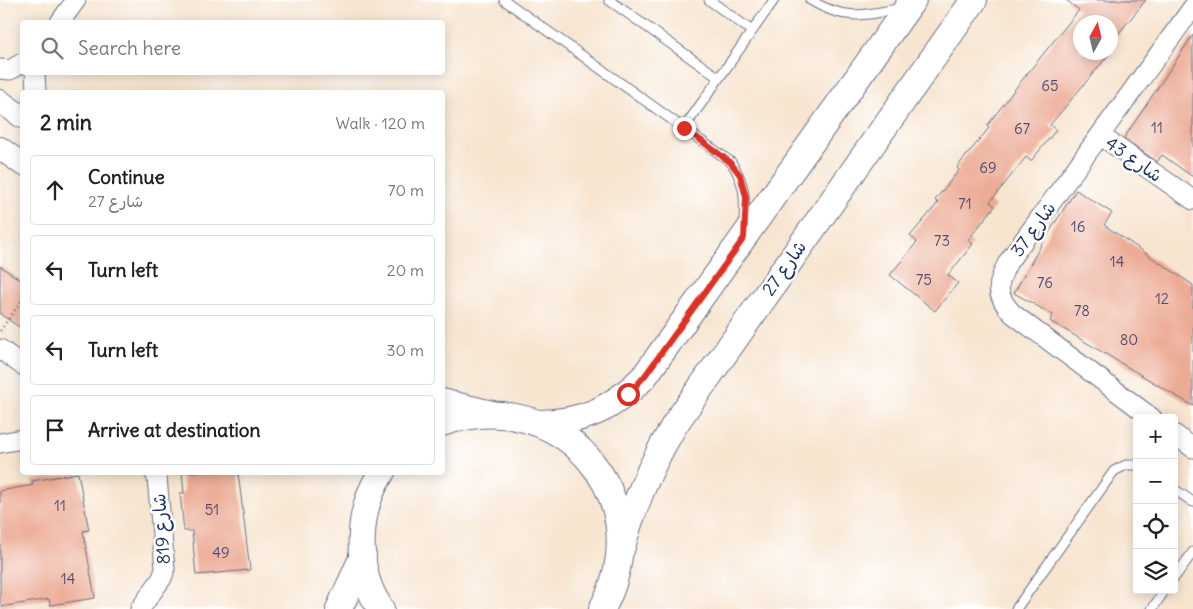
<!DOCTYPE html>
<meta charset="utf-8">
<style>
:root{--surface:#fff;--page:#f6f6f6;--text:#222;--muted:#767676;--line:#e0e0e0}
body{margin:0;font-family:Delius,"Playpen Sans Arabic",sans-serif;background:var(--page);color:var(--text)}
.controls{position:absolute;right:15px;bottom:15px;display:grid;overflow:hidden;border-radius:5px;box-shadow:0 2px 12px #0003}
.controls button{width:45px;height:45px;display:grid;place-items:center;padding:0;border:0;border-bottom:1px solid var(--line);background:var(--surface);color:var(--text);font:25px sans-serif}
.compass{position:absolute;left:1073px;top:15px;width:45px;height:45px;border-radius:50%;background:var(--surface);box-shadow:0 2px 12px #0003;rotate:8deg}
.stop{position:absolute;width:15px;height:15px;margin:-11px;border:4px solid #d93025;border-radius:50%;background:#fff}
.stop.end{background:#d93025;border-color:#fff;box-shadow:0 1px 5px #0008}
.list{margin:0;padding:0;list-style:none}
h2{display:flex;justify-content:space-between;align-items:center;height:65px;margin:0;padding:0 20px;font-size:21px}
h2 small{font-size:16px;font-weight:400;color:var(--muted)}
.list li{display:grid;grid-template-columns:32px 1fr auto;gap:15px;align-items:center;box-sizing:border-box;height:70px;margin:0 10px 10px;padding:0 10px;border:1px solid var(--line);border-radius:5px}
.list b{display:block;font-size:19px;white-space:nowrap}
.list p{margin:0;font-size:16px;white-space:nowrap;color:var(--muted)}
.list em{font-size:16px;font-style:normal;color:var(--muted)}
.icon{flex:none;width:28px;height:28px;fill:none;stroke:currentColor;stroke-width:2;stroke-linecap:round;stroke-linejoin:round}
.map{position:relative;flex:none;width:1193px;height:609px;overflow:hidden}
.search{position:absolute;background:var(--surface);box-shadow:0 2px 12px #0003;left:20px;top:20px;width:425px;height:55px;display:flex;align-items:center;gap:12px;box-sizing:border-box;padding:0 18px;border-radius:5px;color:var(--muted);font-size:19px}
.panel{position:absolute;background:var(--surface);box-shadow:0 2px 12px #0003;left:20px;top:90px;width:425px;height:385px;border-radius:5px}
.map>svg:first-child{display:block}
</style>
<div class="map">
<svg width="1193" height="609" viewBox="0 0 1193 609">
<rect width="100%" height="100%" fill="#fff"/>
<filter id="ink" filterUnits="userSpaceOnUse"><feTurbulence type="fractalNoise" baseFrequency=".02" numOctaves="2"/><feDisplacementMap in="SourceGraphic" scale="10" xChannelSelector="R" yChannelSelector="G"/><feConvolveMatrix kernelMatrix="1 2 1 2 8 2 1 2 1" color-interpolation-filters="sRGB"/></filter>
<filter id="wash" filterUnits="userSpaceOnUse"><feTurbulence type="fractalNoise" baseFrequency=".0096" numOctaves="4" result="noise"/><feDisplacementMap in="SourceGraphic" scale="20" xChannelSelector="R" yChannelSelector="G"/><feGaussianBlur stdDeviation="1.12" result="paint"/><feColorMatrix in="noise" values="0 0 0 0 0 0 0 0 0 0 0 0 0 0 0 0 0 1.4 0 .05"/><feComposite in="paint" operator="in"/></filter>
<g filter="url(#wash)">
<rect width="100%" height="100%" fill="#f7e5d0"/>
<g id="blocks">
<path fill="#ecab95" d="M1066,0h80l-36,44v-22h-30v30h31l-61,73 6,5 -25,31 -5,-4 -36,45 5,4 -27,34 5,4 -25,31 10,8 -23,28 -45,-36 27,-33 -7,-6 28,-33 -3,-3 24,-30 -2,-3 32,-39 -2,-2 31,-41 61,-75z
M1193,35v142l-31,-22 -5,7 -33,-24z
M1076,190l36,23 -8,12 89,60v121l-143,-85 3,-6 -39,-22 30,-53z
M0,266l22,15v48l-22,-15z
M182,472h56l12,98 -54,5 -4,-44h-8l-4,-38h4z
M78,473l11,57 -6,1 12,67 -45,7 -1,-6 -49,8v-116l33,-6 -1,-4z"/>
</g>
</g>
<g filter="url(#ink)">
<use href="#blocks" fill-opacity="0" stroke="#686f86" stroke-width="1"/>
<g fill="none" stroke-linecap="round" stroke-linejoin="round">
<g stroke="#686f86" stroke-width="11">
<path id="service" d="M504,0l227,162c15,22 14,37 13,62
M609,0l110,78
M709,0l43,31
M810,0c35,21 53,16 91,8
M684,128l90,-128
M1174,489l19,13
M1174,578l19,-26
M1016,609l98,-138 12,-6h11
M1152,609l13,-19"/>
</g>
<g stroke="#686f86" stroke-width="21">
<path id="minor" d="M60,22l16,-22
M0,69l10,1 12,-7
M35,72l1,20
M1101,136l92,64
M0,349l22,16
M1152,418l-139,-104c-18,-19 -17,-29 -5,-52l185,-255
M1174,434l19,14
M0,443l22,-4
M140,609l22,-31 3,-9 -8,-92 -3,-5"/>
</g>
<g stroke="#686f86" stroke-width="24">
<path id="tertiary" d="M0,101l22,16
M0,148l22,16
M442,400l50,12"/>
</g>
<g stroke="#686f86" stroke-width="28">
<path id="secondary" d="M442,423c118,-41 220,75 160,186
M541,423c45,-2 71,-14 103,-46l269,-377
M621,550c12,-45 30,-86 54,-126l299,-424
M339,609l24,-53
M381,609c-27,-38 -25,-99 1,-137"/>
</g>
<path stroke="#686f86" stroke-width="3" stroke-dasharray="1 4" stroke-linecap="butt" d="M0,331l22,-31"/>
<use href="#service" stroke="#fff" stroke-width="9"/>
<use href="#minor" stroke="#fff" stroke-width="19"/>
<use href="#tertiary" stroke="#fff" stroke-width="22"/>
<use href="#secondary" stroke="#fff" stroke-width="26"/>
</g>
</g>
<g fill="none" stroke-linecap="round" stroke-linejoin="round" filter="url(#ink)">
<path stroke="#d93025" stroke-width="6" d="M628,394l16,-17 100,-139 2,-41 -6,-22 -10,-13 -46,-34"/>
</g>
<g text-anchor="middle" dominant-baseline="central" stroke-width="5" stroke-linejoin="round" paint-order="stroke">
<g font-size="15" fill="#4f4e6c">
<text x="1050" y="85">65</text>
<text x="1157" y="127">11</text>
<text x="1022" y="128">67</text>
<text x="988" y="167">69</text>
<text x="965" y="203">71</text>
<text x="1078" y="226">16</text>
<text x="942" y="240">73</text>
<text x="1117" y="261">14</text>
<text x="924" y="279">75</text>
<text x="1045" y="282">76</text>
<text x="1162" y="298">12</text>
<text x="1082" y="310">78</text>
<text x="1129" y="339">80</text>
<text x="60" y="505">11</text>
<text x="212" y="509">51</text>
<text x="221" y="552">49</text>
<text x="68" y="578">14</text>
</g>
<g font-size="18" fill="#1b2f5e" stroke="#fff">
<text transform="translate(1134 159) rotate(35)">شارع 43</text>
<text transform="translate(1033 229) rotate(-54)">شارع 37</text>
<text transform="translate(784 268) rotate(-55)">شارع 27</text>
<text transform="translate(161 529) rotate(-94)">شارع 819</text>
</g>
</g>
</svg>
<div class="controls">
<button>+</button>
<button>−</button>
<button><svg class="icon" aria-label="locate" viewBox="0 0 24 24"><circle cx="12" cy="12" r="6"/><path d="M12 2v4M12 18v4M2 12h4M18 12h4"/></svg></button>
<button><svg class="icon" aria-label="layers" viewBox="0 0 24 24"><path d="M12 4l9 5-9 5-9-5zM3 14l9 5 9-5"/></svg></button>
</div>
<svg class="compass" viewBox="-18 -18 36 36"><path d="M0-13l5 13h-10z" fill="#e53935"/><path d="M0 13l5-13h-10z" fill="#767676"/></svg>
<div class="stop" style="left:628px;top:394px"></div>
<div class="stop end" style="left:684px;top:128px"></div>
<div class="search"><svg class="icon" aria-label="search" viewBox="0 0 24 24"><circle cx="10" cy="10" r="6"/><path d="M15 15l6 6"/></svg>Search here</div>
<section class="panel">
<h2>2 min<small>Walk · 120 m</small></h2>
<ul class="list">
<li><svg class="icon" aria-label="ahead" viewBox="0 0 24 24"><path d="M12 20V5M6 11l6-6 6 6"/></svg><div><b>Continue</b><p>شارع 27</p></div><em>70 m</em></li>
<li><svg class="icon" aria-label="left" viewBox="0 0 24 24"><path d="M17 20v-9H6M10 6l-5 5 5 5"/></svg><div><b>Turn left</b></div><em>20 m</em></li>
<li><svg class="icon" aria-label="left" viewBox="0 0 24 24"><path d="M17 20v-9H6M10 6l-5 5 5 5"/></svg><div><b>Turn left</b></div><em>30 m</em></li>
<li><svg class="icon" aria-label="arrive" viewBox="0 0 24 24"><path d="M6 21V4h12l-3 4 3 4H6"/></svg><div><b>Arrive at destination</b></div></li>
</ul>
</section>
</div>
